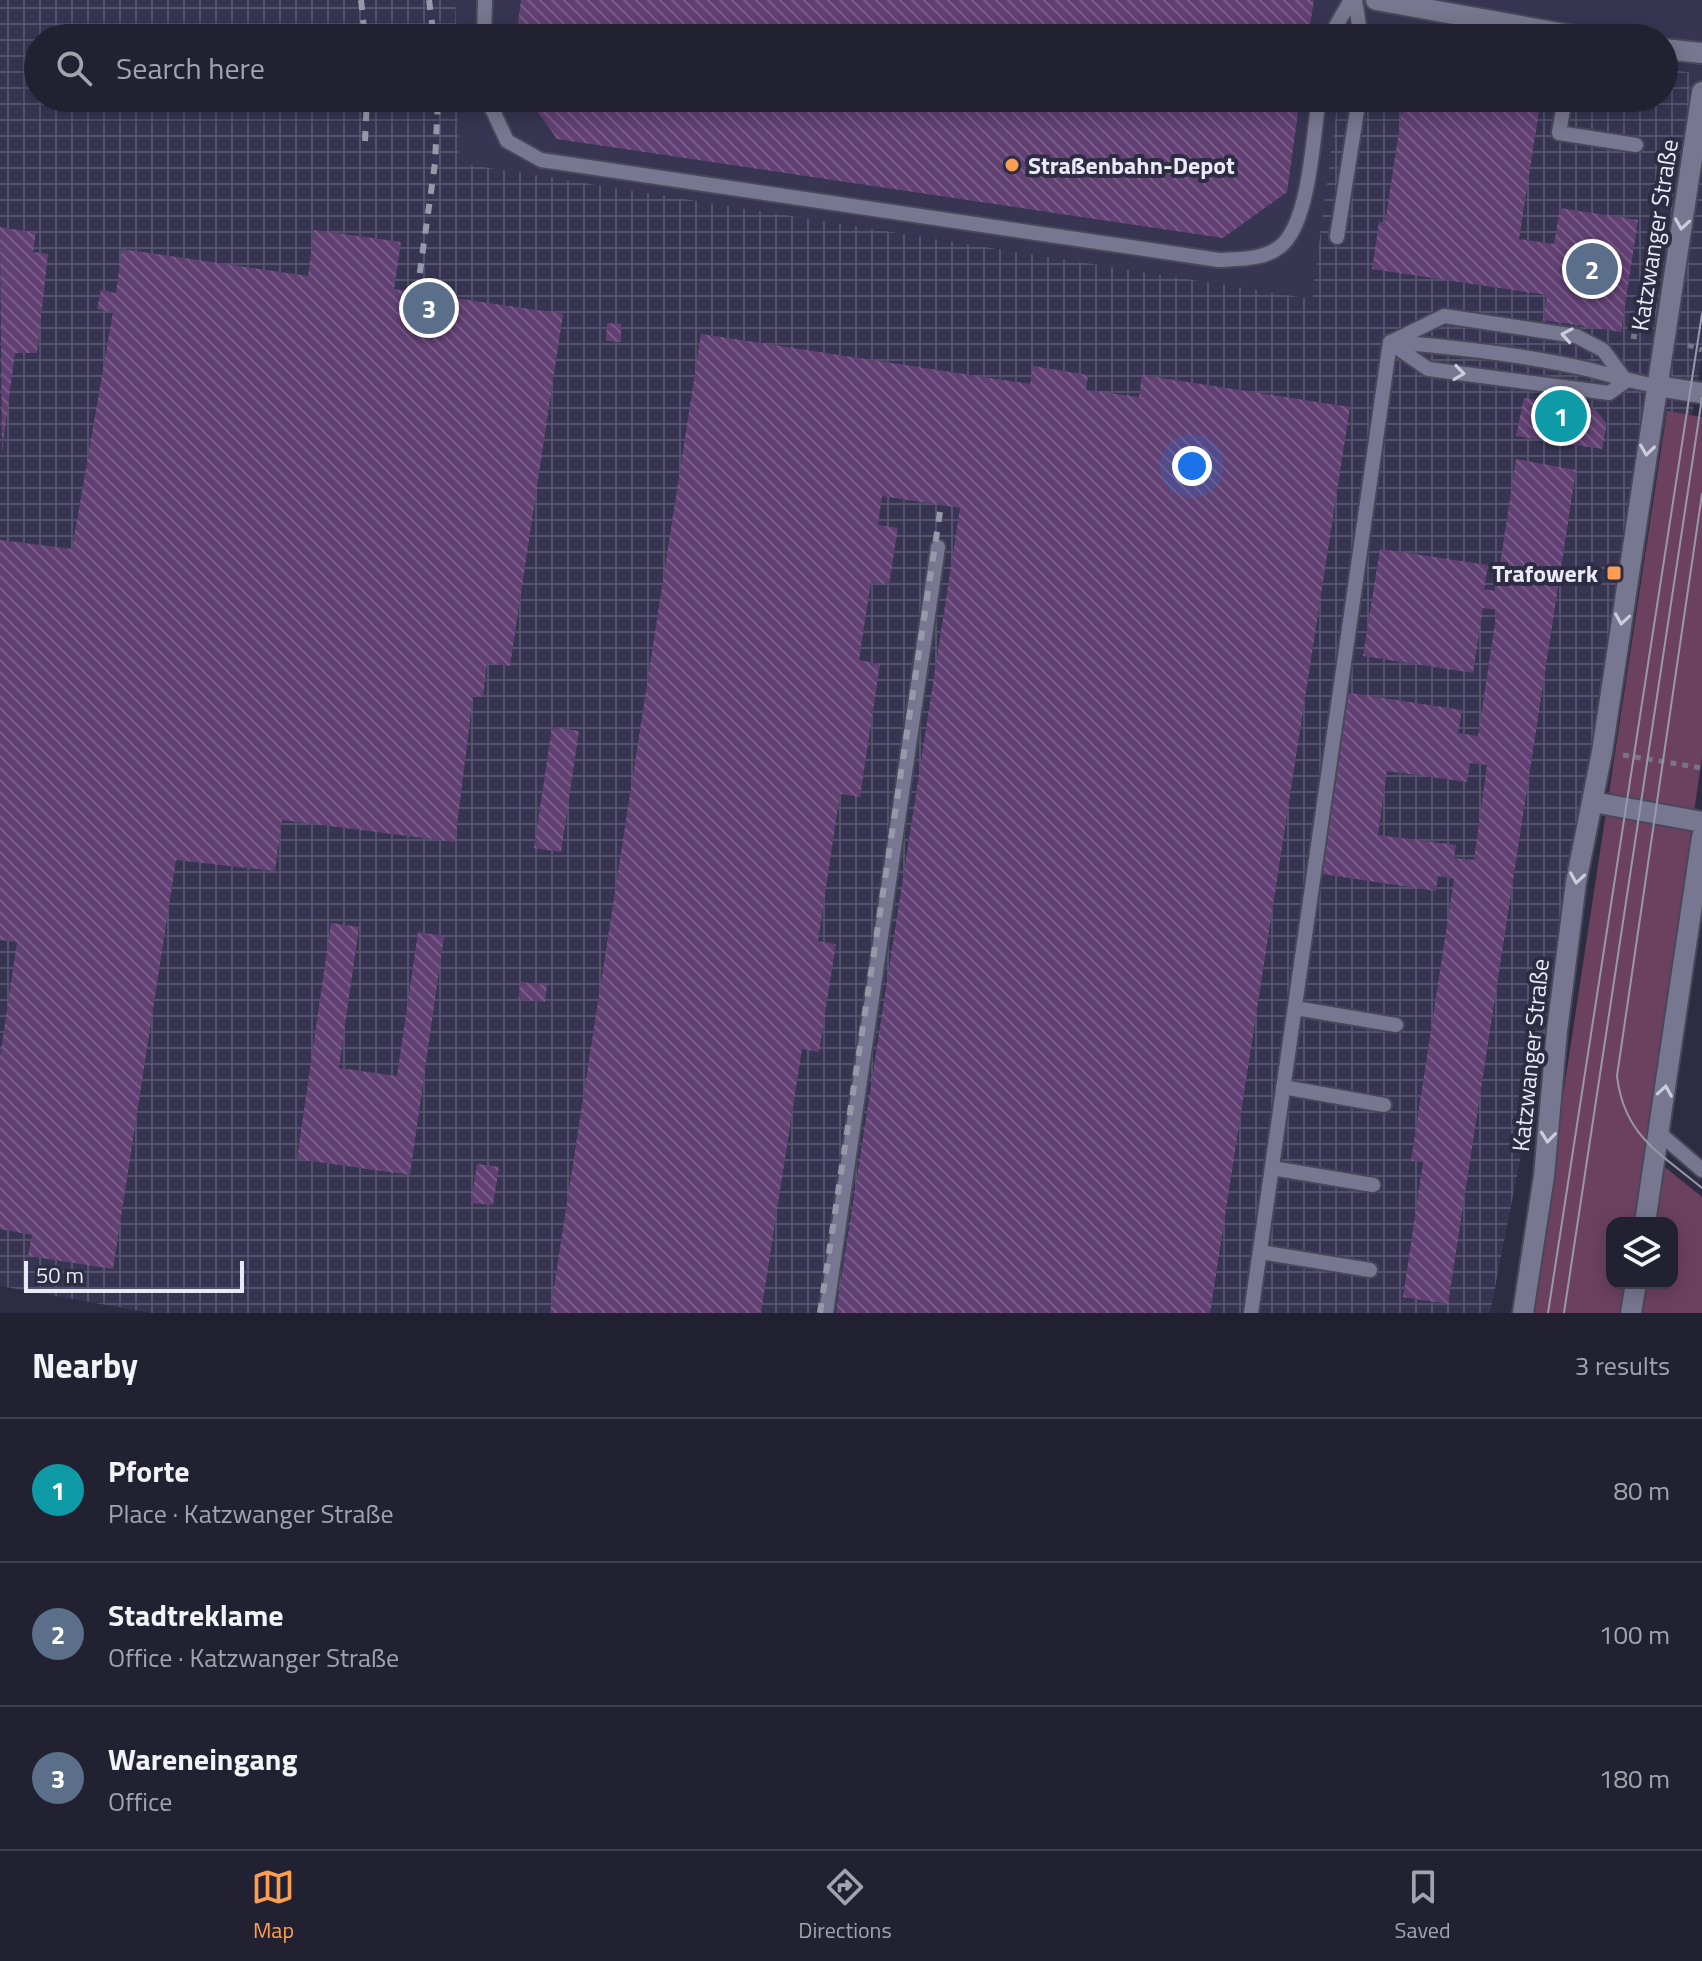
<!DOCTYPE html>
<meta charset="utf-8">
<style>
:root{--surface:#222132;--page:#2e2e3e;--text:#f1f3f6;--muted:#a2a3ac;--line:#3f3e4d;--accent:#fc9d52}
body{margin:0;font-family:"Titillium Web",sans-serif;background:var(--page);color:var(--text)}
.controls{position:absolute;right:24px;bottom:24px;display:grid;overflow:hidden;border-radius:16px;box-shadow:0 4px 20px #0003}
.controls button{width:72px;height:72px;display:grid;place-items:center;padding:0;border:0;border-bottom:2px solid var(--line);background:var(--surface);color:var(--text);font:40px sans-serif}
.scale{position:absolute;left:24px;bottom:20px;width:220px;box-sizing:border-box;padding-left:8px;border:4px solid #e9e9f8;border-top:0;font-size:22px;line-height:28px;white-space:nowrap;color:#e9e9f8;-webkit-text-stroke:6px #2e2c42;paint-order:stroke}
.you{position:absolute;left:1192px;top:466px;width:28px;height:28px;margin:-20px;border:6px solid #fff;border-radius:50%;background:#1a73e8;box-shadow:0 0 0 12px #1a73e833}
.badge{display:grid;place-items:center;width:52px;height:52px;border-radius:50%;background:var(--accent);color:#fff;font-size:26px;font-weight:700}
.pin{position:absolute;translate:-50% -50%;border:4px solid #fff;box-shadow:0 2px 8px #0006}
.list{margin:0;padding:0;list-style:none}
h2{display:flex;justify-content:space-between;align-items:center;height:104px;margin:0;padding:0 32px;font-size:34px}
h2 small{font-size:26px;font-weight:400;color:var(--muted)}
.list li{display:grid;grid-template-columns:52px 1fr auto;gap:24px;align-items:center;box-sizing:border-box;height:144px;padding:0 32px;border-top:2px solid var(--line)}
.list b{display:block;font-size:30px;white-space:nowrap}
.list p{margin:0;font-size:26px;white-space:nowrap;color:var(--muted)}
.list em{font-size:26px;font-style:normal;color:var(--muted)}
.icon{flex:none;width:44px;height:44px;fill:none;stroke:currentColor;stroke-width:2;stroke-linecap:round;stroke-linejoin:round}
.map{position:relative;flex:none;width:1702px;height:1313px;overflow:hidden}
.search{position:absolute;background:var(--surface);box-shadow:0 4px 20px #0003;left:24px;right:24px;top:24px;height:88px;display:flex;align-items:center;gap:20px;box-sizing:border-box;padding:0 28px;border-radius:44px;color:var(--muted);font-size:30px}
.sheet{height:536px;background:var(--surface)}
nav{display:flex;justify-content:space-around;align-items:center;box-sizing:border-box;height:112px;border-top:2px solid var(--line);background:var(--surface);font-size:22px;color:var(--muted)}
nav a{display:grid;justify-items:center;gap:4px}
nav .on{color:var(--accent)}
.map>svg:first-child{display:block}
</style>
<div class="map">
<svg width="1702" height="1313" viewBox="0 0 1702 1313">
<defs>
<pattern id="industrial-grid" width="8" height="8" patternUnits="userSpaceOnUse" patternTransform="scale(2)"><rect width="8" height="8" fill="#373552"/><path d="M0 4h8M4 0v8" fill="none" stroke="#54526c"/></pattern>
<pattern id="building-back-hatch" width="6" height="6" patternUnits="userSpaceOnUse" patternTransform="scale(2)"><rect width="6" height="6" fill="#624073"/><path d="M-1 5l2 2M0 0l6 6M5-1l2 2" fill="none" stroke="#785c88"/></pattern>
</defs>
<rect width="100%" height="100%" fill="#2e2c42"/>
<path fill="#373552" d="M455,0h1247v74l-38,-5v-31h-219l-97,-14 -2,14h-889z
M458,98h880l-25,201 -855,-136z"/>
<path fill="url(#industrial-grid)" d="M0,0h455l2,38h-419v60h420l1,65 853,136 26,-201h326v-29l38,5v282l-10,59 -25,-3 -177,901h-1339l-151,-27z
M1348,24l97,14h-99z"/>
<path fill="#6c415f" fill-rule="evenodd" d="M1667,411l35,6v340l-57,394 57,46v116h-172zM1612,1223h60v60h-60z"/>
<path fill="url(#building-back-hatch)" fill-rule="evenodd" d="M521,0h793l-6,38h-792z
M528,98h772l-13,94 -64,46 -666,-99z
M1404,98h137l-22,141 35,5 6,-36 78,12 -17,112 -78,-12 4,-25 -175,-26 7,-47 6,1z
M0,227l36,6 -3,19 15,2 -11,99h-22l-13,98z
M314,230l87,12 -7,47 169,25 -53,352 -23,-3 -4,34 -10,-1 -18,146 -173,-22 -7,51 -99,-11 -63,409 -85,-13 4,-21 -32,-6v-172l17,-115 -17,-2v-400l72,9 41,-237 -16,-3 4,-19 15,3 6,-44 186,27z
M607,323l14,1v18l-15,-1z
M701,334l329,50 3,-18 55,9 -2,15 53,7 3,-22 208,32 -140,906h-374l124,-805 -78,-12 -4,29 20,3 -9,57 -18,-3 -12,78 21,4 -20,133 -20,-3 -22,147 18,3 -17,108 -17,-3 -41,264h-211z
M1524,398l71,11 12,15 -5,25 -86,-13z
M1516,459l60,11 -128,834 -45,-7 20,-135 -12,-1 43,-282 -16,-3 -2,15 -120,-18 28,-181 118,18 -4,23 20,3 19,-126 -14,-2 -10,65 -110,-17 17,-107 108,16 -4,24 12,2zM1470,763l17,2 -13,95 -20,-2 2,-13 -78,-10 9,-64 80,11z
M552,727l27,4 -18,121 -27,-4z
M331,923l28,4 -20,141 58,8 21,-144 26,4 -34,239 -113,-16z
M521,982l26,3 -2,17 -27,-3z
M477,1164l22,3 -6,38 -22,-2z"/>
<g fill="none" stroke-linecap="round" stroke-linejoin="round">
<g stroke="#49475a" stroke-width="18">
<path id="lane" d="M1355,0l6,38
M484,38l1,-38
M1329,38l22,-38
M487,98l20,43 34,19 678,100c20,-1 49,0 65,-17 26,-28 29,-107 35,-145
M1565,98l-6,35 77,12
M1337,237l22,-139
M1393,341l51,-25 132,20 27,14 23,31
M1390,342c66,5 136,13 201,28 22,6 43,12 66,16
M1392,344l36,25 181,24 17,-12
M1295,1008l101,17
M1283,1087l101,18
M1658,1132l44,38
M1272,1168l101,17
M1260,1252l110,18
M826,1313l112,-766
M1251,1313l139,-971"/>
</g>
<g stroke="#49475a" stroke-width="24">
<path id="street" d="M1376,0l211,38
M1664,49l38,4"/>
</g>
<g stroke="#49475a" stroke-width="24">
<path id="secondary" d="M1657,386l45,7
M1593,802l109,20
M1645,1223l57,-386
M1523,1313l21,-137 13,-145 19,-149 26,-130 100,-660
M1631,1313l5,-30"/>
</g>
<path stroke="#767588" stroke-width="5" stroke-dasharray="6 6" stroke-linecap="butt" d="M1631,336l12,2
M1688,345l14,5
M1623,755l79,13"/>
<use href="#lane" stroke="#787791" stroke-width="14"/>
<use href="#street" stroke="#787791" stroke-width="20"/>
<use href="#secondary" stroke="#787791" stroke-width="20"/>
<path stroke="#9998aa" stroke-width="2" d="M1702,494l-85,582c7,60 43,77 85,112
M1548,1313l154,-999
M1564,1313l138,-915"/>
<path stroke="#9998aa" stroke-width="6" stroke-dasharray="10 10" stroke-linecap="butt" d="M361,0l4,38
M429,0l5,38
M365,141l2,-43
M417,293l18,-130 3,-65
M820,1313l120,-801"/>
</g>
<defs><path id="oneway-chevron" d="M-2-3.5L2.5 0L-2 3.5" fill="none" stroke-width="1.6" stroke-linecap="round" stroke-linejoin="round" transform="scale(2)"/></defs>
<g stroke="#cdccde">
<use href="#oneway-chevron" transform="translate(1682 224) rotate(99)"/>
<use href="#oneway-chevron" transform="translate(1567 335) rotate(-170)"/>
<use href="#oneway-chevron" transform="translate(1459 373) rotate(8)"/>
<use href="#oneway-chevron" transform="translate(1647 450) rotate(98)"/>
<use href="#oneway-chevron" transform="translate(1622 619) rotate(99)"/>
<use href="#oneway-chevron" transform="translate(1577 878) rotate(99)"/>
<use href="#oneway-chevron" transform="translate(1665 1091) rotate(-81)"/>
<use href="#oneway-chevron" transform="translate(1548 1137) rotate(96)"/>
</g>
<g fill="#fc9d52" stroke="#2e2c42" stroke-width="3">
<circle cx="1012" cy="165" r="8"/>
<rect x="1606" y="565" width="16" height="16" rx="4"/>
</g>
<g text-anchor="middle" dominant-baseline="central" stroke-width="8" stroke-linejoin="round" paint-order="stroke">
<g font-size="24" font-weight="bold" fill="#e9e9f8" stroke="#2e2c42" text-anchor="start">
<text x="1028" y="165">Straßenbahn-Depot</text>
<text x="1598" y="573" text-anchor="end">Trafowerk</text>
</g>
<g font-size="24" fill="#e9e9f8" stroke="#2e2c42">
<text transform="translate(1654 235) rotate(-81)">Katzwanger Straße</text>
<text transform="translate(1530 1055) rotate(-84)">Katzwanger Straße</text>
</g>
</g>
</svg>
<div class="controls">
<button><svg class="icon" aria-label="layers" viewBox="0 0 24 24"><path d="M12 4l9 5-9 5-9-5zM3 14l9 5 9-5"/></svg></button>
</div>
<div class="scale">50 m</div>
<div class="you"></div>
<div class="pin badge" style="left:1561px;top:416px;background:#0f9aa8">1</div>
<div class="pin badge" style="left:1592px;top:269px;background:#5c6f8a">2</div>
<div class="pin badge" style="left:429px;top:308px;background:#5c6f8a">3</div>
<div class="search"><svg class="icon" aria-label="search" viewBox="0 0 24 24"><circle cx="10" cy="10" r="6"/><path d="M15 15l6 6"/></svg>Search here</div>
</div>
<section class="sheet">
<h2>Nearby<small>3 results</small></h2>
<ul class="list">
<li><span class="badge" style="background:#0f9aa8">1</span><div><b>Pforte</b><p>Place · Katzwanger Straße</p></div><em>80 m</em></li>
<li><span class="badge" style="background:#5c6f8a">2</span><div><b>Stadtreklame</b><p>Office · Katzwanger Straße</p></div><em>100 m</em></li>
<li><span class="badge" style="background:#5c6f8a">3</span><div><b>Wareneingang</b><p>Office</p></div><em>180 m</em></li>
</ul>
</section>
<nav>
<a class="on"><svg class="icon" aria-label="map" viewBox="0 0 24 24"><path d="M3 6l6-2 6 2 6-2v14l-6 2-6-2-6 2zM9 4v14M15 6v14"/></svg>Map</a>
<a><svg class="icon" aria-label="directions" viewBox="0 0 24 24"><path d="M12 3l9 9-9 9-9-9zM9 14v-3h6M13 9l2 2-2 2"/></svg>Directions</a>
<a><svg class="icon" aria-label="saved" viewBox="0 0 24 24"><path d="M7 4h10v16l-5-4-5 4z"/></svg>Saved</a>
</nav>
